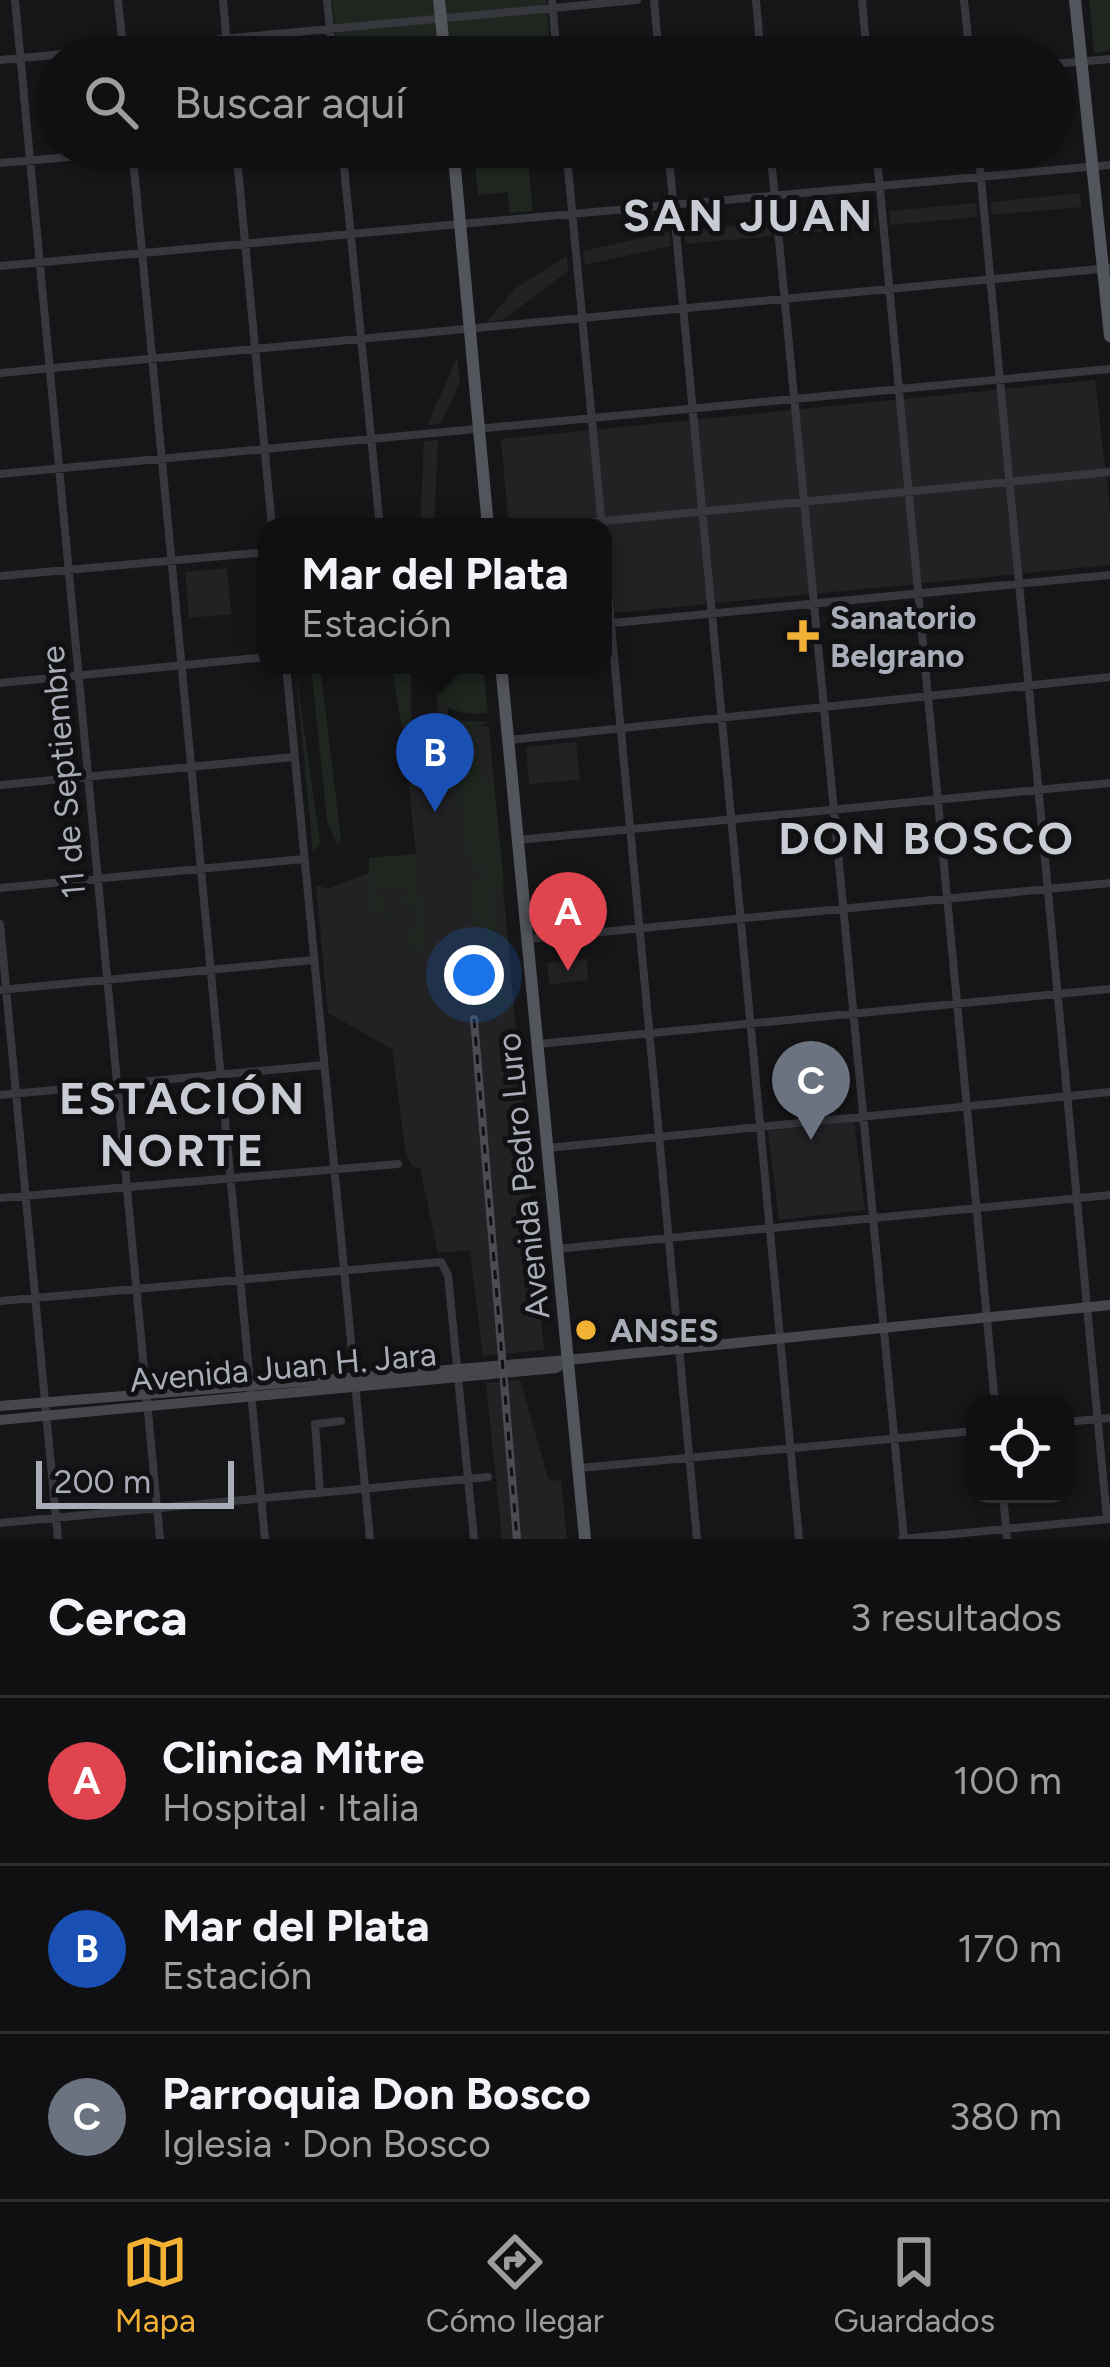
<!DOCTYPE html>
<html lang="es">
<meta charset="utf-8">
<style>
:root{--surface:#101012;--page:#19191b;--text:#f1f3f6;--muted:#9c9d9f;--line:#303032;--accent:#f2b134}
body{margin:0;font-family:Figtree,sans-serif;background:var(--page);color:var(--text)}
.controls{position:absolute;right:36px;bottom:36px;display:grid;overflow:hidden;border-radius:24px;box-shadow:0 3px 9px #0004}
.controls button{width:108px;height:108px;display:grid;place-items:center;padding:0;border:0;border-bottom:3px solid var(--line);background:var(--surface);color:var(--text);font:60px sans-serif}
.scale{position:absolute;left:36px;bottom:30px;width:198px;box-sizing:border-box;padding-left:12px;border:6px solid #a8adb8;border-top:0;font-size:33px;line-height:42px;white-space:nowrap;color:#a8adb8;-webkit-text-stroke:9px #111113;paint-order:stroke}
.you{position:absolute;left:474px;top:975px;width:42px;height:42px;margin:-30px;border:9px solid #fff;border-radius:50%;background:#1a73e8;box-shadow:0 0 0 18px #1a73e833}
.badge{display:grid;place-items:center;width:78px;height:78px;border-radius:50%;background:var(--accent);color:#fff;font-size:39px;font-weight:700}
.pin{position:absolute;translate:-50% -99px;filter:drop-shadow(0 3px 6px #0008)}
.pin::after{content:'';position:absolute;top:63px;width:42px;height:36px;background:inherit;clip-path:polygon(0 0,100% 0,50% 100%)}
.popup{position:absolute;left:258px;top:518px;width:354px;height:156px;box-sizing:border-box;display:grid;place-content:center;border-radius:24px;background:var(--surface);filter:drop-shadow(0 3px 9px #0005);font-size:39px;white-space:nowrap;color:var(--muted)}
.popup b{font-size:45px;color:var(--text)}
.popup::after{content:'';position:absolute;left:50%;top:100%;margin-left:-24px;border:24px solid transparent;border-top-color:var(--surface)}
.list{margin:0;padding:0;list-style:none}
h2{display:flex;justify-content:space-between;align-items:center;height:156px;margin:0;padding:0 48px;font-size:51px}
h2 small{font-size:39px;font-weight:400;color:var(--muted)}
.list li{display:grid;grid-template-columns:78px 1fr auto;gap:36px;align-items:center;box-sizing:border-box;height:168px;padding:0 48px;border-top:3px solid var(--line)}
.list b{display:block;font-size:45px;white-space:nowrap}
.list p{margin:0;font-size:39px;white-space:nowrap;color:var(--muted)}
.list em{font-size:39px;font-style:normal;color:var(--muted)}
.icon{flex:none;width:66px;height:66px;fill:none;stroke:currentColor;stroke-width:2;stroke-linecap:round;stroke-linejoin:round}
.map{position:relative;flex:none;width:1110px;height:1539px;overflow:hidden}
.search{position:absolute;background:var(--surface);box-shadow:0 3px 9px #0004;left:36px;right:36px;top:36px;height:132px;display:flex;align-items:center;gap:30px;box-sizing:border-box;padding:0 42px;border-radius:66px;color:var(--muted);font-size:45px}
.sheet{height:660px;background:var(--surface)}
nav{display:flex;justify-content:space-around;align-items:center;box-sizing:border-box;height:168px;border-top:3px solid var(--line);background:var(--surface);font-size:33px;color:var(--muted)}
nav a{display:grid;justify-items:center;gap:6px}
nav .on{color:var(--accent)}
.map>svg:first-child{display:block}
</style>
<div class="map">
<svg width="1110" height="1539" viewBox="0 0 1110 1539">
<rect width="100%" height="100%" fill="#161618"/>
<path fill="#222225" d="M1080,193l2,14 -90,8 -1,-13z
M976,203l1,14 -86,8 -2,-14z
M874,213l2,13 -88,9 -1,-14z
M770,222l2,14 -86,8 -2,-13z
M669,232l2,14 -86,19 -2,-14z
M567,256l1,15 -65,49 -17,2 30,-34z
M457,358l3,23 -19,43 -14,1z
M1095,380l15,130v55l-507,49v-87h-94l-8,-88z
M438,440l-4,87h-14l4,-86z
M227,568l4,46 -42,4 -4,-46z
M433,665h9l8,64 39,-3 55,624 -61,6 -13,-106 -32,3 -18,-85 -8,-2 -7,-16 -13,-101 -64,-36 -12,-128 12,4 41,-16v-15l47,-4 -13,-121 37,-3z
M576,742l4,38 -51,4 -3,-37z
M587,959l1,21 -38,5 -3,-22z
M854,1121l11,89 -86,10 -11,-89z
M520,1380l29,101 12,-1 6,59h-65l-16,-156z"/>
<path fill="#1e261f" d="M332,0h214l5,57h-213z
M1089,0h21v51l-16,2z
M528,161l5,50 -23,2 -3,-21 -29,3 -3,-29z
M295,665l25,178 -7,10z
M311,665h9l21,175 -4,5 -10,-24z
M391,665h20v61l-9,2z
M429,665h54l5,48c-33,3 -43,-4 -63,-29z
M448,720l40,2 -13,6 4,49 15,5 10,102 -12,10 4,50 -8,5 -2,-23h-11l-4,-43 13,-6v-9h-14z
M416,854l8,94 -14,1 -3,-35 -17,1 3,71 -6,-73 18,-5 6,22h5l-1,-21 -15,-9 6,-4 -1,-10 -27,2 1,10 14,3 -9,3 -4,12 -8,1 -3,-59z
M496,951l4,40 15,13 -28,3 -7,-24 11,-2 -3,-25z"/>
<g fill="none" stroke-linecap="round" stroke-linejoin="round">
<path stroke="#37383d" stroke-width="8" d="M15,0l145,1539
M118,0l6,57
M223,0l5,57
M327,0l6,57
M552,0l5,57
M654,0l5,57
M756,0l5,57
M862,0l5,57
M964,0l6,57
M0,60l637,-60
M1053,64l57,-5
M132,147l133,1392
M236,147l36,380
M342,147l38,380
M566,147l36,380
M668,147l131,1392
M770,147l134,1392
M876,147l119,1257
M978,147l129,1372
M0,163l185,-16
M0,266l1110,-101
M0,373l1110,-105
M0,474l1110,-105
M543,527l567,-55
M603,540l94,999
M0,576l267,-24
M603,624l507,-49
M286,665l84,874
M0,683l267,-26
M509,740l601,-63
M0,785l294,-28
M518,840l592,-57
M0,888l304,-29
M0,924l58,615
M529,939l581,-56
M0,990l313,-30
M538,1044l572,-55
M0,1095l324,-30
M548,1148l562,-56
M0,1198l398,-34
M556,1249l554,-54
M0,1301l441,-39 7,13 26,264
M1065,1422l45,-4
M580,1468l395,-37
M320,1491l-5,-67 26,-3
M1003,1494l4,45
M0,1523l488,-46
M902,1539l207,-20"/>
<path stroke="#45474d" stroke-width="10" d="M0,1406l568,-46 542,-55
M0,1420l556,-52 12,-8"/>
<path stroke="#53555c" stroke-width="12" d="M439,0l6,57
M1075,0l35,336
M453,147l35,380
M501,665l84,874"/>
<g stroke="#4a4c52" stroke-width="8">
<path id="rail" d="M474,1019l43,520"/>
</g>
<use href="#rail" stroke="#111113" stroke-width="3" stroke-dasharray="9" stroke-linecap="butt"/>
</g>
<g fill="#f2b134" stroke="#111113" stroke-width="4.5">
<path d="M797 618h12v12h12v12h-12v12h-12v-12h-12v-12h12z"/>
<circle cx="586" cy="1330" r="12"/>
</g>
<g text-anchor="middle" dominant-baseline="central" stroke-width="10" stroke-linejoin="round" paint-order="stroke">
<g font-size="33" font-weight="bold" fill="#a8adb8" stroke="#111113" text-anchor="start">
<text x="830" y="617">Sanatorio<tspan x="830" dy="38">Belgrano</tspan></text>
<text x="610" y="1330">ANSES</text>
</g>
<g font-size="33" fill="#a8adb8" stroke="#111113">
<text transform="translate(63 772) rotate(-95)">11 de Septiembre</text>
<text transform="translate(523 1176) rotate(-96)">Avenida Pedro Luro</text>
<text transform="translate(283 1367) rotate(-5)">Avenida Juan H. Jara</text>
</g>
<g font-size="45" font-weight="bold" letter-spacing="3" fill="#c9ccd4" stroke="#111113">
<text x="749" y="215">SAN JUAN</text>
<text x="927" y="838">DON BOSCO</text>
<text x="183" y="1098">ESTACIÓN<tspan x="183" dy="52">NORTE</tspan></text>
</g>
</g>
</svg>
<div class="controls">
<button><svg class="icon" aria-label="locate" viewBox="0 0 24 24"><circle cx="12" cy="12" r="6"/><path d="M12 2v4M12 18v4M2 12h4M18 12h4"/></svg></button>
</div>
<div class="scale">200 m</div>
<div class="you"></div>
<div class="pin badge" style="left:568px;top:971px;background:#e0444e">A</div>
<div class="pin badge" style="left:435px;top:812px;background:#1a4fb4">B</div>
<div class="popup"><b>Mar del Plata</b>Estación</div>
<div class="pin badge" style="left:811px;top:1140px;background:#6b7280">C</div>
<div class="search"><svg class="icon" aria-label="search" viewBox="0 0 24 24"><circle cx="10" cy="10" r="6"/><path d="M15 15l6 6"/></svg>Buscar aquí</div>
</div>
<section class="sheet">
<h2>Cerca<small>3 resultados</small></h2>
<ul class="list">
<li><span class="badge" style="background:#e0444e">A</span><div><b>Clinica Mitre</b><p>Hospital · Italia</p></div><em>100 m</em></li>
<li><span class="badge" style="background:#1a4fb4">B</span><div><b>Mar del Plata</b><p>Estación</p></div><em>170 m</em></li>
<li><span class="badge" style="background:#6b7280">C</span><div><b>Parroquia Don Bosco</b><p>Iglesia · Don Bosco</p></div><em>380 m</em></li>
</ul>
</section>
<nav>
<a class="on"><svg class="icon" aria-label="map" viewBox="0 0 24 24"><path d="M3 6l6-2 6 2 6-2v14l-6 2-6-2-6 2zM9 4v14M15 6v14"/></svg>Mapa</a>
<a><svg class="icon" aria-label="directions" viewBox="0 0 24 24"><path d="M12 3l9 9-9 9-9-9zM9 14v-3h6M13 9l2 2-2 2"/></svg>Cómo llegar</a>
<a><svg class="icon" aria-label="saved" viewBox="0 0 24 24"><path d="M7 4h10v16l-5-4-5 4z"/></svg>Guardados</a>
</nav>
